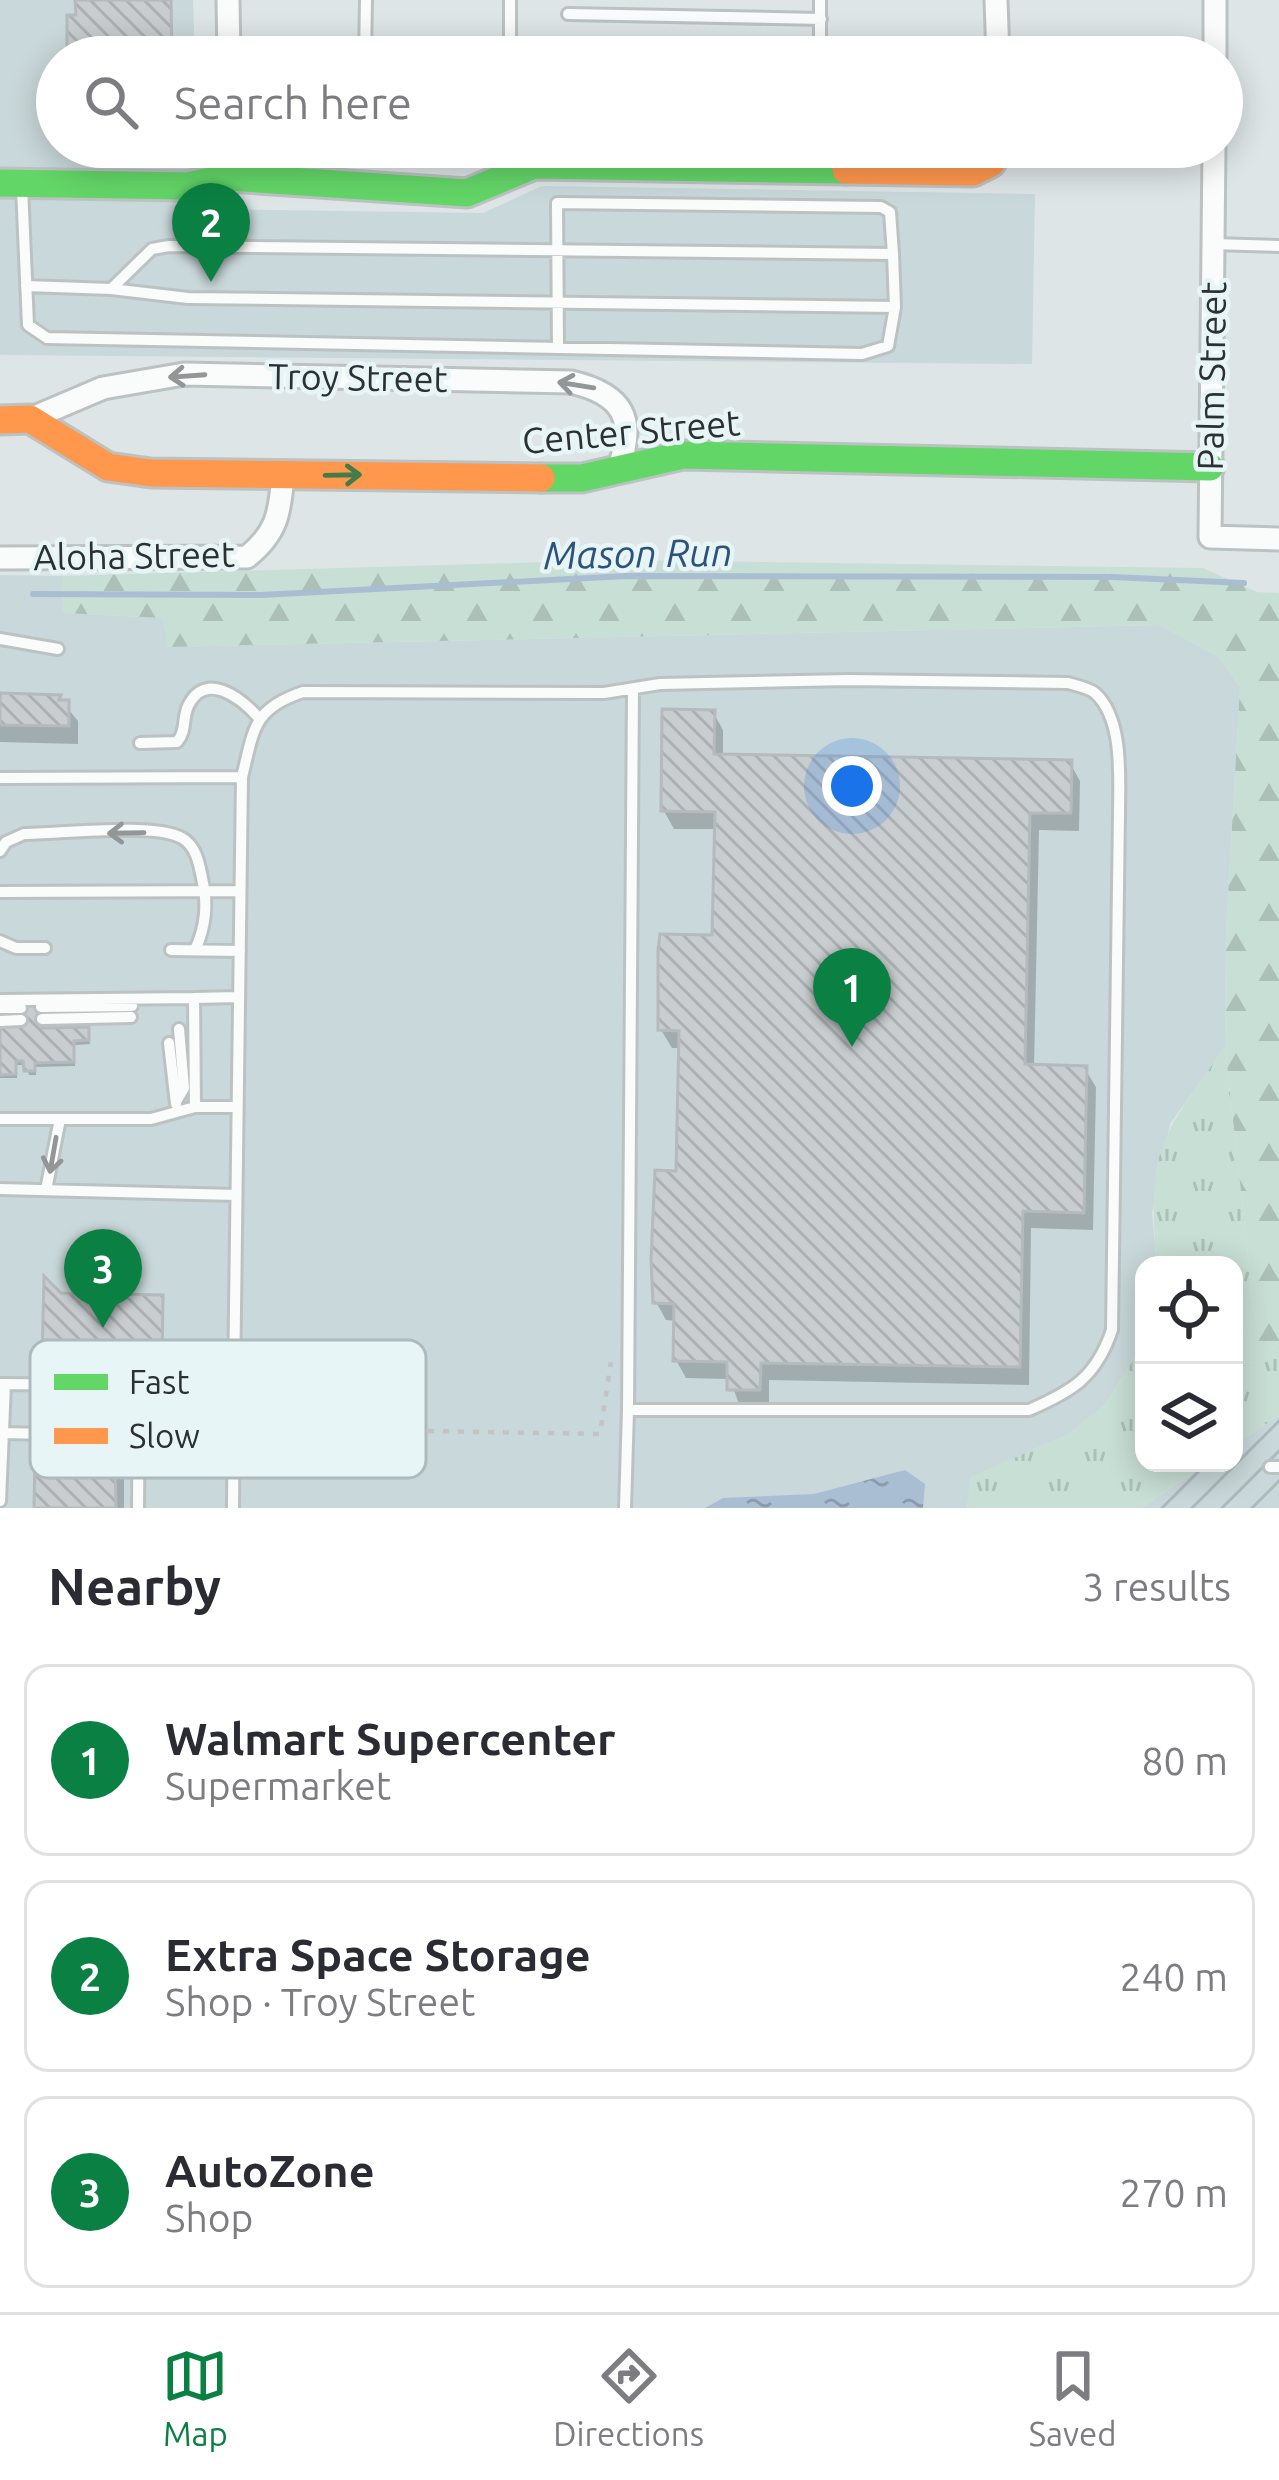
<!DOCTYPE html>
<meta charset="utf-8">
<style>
:root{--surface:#fff;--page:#f2f2f3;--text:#2b2b33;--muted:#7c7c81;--line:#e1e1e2;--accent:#0b8043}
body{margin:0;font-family:Ubuntu,sans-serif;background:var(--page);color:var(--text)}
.controls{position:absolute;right:36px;bottom:36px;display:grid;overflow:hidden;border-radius:24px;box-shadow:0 6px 30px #0003}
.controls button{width:108px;height:108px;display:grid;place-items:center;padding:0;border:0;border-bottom:3px solid var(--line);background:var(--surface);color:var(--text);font:60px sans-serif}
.you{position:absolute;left:852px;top:786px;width:42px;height:42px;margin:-30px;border:9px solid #fff;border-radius:50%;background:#1a73e8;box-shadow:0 0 0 18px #1a73e833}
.badge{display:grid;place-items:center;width:78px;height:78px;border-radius:50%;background:var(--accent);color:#fff;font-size:39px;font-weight:700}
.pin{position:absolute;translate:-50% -99px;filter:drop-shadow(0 3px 6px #0008)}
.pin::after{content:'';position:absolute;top:63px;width:42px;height:36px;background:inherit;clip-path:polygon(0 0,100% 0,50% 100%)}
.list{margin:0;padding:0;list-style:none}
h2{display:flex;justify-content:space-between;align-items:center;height:156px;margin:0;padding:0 48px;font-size:51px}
h2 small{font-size:39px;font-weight:400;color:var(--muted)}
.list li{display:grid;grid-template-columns:78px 1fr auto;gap:36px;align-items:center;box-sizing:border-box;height:192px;margin:0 24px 24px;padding:0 24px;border:3px solid var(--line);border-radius:24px}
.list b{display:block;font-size:45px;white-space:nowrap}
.list p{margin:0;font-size:39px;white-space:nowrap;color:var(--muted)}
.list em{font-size:39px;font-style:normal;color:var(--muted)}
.icon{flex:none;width:66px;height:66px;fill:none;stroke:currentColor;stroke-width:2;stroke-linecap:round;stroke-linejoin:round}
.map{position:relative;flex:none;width:1279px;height:1508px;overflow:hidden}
.search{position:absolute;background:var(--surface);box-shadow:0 6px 30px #0003;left:36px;right:36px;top:36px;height:132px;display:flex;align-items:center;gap:30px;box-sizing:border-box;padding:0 42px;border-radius:66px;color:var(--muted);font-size:45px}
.sheet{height:804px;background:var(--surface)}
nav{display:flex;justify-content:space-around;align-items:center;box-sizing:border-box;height:168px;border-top:3px solid var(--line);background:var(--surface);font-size:33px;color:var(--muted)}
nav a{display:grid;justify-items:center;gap:6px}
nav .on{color:var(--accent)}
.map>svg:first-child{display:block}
</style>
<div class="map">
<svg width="1279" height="1508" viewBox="0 0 1279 1508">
<defs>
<pattern id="industrial-furrows" width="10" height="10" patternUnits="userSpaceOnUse" patternTransform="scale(3)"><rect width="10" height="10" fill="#c9d8da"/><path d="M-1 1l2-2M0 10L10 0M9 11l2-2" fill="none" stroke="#adbabc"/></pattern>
<pattern id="grass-tufts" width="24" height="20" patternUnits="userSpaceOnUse" patternTransform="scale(3)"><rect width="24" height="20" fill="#c8dfd5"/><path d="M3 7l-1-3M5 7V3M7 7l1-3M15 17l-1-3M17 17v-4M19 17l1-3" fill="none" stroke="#acc0b7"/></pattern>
<pattern id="forest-firs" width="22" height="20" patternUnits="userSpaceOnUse" patternTransform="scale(3)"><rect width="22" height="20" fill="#c8dfd5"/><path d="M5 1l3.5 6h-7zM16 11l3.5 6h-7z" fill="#acc0b7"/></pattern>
<pattern id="water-ripples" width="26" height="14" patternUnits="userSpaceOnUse" patternTransform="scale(3)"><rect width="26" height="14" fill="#aabed3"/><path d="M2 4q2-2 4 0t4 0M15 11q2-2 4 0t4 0" fill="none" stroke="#8b9bac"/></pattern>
<pattern id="building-back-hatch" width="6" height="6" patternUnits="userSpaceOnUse" patternTransform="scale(3)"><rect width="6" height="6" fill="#c8cdcf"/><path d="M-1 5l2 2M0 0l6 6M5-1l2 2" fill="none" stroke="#acb0b2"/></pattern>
</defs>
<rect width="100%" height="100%" fill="#dee5e6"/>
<path fill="#c9d8da" d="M0,0h193l2,57h-138v90h140l2,62 284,4 59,-27 493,8 -3,170 -1032,-9z
M0,575l62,1 1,37 100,5 6,29 991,-22 59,32 21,30 -14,243 -1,117 -55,77 -18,89 5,52h-13v78l-40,63 -37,29 -96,42 -4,31h-967z"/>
<path fill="url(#industrial-furrows)" d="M1279,1415v93h-138l67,-45h26v-18z"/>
<path fill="url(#grass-tufts)" d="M1225,1047l30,272 -21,33v-87h-77c-11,-115 3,-127 68,-218z
M1144,1343v120h64l-67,45h-174l3,-31 97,-42 37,-29z
M1279,1344v71l-45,30v-82l23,-1z"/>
<path fill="url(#forest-firs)" d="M617,560l586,8 54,24 22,1v751l-22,18 -23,1v-11l21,-33 -30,-272 1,-117 14,-243 -21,-30 -59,-32 -992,22 -6,-29 -99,-5 -1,-37z"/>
<path fill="url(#water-ripples)" d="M905,1470l20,14 -2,24h-218l18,-10 91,-4z"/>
<path fill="#0003" d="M0,696l59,2 19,23v23l-78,-2z
M713,712l10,18v27l347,6 10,18 -1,50 -40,-1 -5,238 51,1 11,18 -3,143 -62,-2 -2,157 -260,-5v27h-29l-10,-28 -44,-1 -10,-18 1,-39 -11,-1 -10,-18 23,-128 2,-126h-9l-11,-18 54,-92 2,-109h-43l-10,-18z
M24,1007l18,5 1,19 44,-1 3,14 -15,1v21l-39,1v8h-7l-3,-10h-9v13h-17v-48l25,-1z
M161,1298l2,69 -115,-3 -3,-4z
M114,1461l10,18v29h-87z"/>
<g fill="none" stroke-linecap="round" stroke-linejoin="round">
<path stroke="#aabed3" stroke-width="6" d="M33,594l228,1 365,-19 486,1 132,6"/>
</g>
<path fill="url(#building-back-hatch)" stroke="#b5babc" stroke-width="3" d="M75,0h96l1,57h-105v-42h9z
M0,693l61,2 -2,5h10v26l-69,-1z
M662,709l53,1 -1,44 358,6 -1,53h-41l-5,251 62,2 -3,147 -61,-2 -3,156 -259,-4 -1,27h-33v-28l-54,-1 1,-57 -21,-1 -2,-43 4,-90 21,1 3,-140 -21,-1v-80l2,-16 52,1 3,-123 -54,-1z
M41,1004l1,24 47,-1v13l-15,1v21l-39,1v8h-11l-1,-10h-7v13l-16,1v-48l22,-1 -1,-21z
M44,1276l17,17 102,2 -1,68 -120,-2z
M35,1457l80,1 1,50h-82z"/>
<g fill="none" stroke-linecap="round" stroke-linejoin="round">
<g stroke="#bcc2c2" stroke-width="16">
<path id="lane" d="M568,14l253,5
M365,57l1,-57
M510,57v-57
M820,57v-57
M509,168v-21
M816,169l1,-22
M22,187l6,138 19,13 815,16 26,-8 7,-39 -2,-53 -724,-8 -17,3 -41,40 -85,-3
M1213,244l66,2
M111,289l77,9 707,9
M558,348l-1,-145 324,4 9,5 3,42
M0,639l58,10
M140,743l37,-1c10,-12 5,-23 11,-36 17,-36 53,-8 70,11
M0,778l242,-1c12,-47 10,-68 61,-85l301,1 56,-9 189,-4 219,3c7,2 21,5 27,10 29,26 24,86 24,120l-7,517c-16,47 -39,61 -83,80h-401l-3,98
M0,851l6,-9 18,-8c34,0 131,-12 158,4 14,8 17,25 20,40 6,26 4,48 -7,72
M0,892l240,-1
M0,941l16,7h29
M171,950l69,1
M194,998l45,-1
M0,1000l194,-2 1,109
M41,1007l91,-1
M0,1008h21
M42,1019l89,-2
M0,1021l21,-1
M169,1043l7,61
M177,1100l7,-12 -5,-59
M0,1119h151l44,-12h42
M0,1189l236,6
M46,1190l14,-71
M0,1384l234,2 -1,122
M234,1386l8,-609
M628,1410l5,-720
M2,1433l137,3
M1270,1467h9
M0,1501l5,-117
M138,1508l1,-123"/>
</g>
<g stroke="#bcc2c2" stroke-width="27">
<path id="street" d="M228,0l1,57
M996,0l2,57
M1215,57v-57
M230,147v30
M1214,147l-4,390 69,2
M30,419l73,-31 81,-14 387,8c52,12 66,37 47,87
M0,558l247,-1c30,-24 33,-44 36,-82"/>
</g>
<g stroke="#bcc2c2" stroke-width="33">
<path id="fast" d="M0,183l187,3 43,-9 237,16 67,-28 312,5
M541,478h41l101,-23 527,12"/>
</g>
<g stroke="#bcc2c2" stroke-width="33">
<path id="slow" d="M846,170l127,2 18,-9 10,-16
M0,420l30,-1 78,48 43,6 390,5"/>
</g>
<path stroke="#c2c4c4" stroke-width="4.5" stroke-dasharray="6 9" stroke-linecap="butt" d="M193,1412h24
M247,1413h8l1,15 344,6 11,-72"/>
<use href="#lane" stroke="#fafbfb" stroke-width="10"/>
<use href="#street" stroke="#fafbfb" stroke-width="21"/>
<use href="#fast" stroke="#63d668" stroke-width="27"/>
<use href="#slow" stroke="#ff974d" stroke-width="27"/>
</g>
<defs><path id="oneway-shaft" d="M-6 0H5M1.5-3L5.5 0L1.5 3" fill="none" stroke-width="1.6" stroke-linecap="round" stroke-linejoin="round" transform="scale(3)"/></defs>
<g stroke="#929696">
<use href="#oneway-shaft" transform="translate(187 376) rotate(176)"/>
<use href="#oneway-shaft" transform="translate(576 385) rotate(-171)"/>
<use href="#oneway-shaft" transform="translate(126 833) rotate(179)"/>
<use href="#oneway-shaft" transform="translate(53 1155) rotate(100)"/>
</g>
<use stroke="#447b4a" href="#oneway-shaft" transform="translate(343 475) rotate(-1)"/>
<g text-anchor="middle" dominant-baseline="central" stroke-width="9" stroke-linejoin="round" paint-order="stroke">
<g font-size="36" fill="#2b3131" stroke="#e8f5f7">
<text transform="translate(1211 376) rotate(-89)">Palm Street</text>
<text transform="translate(358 377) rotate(1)">Troy Street</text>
<text transform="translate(631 431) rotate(-5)">Center Street</text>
<text transform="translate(134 555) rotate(-1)">Aloha Street</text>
</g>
<g font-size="39" font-style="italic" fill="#2c537b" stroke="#e8f5f7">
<text transform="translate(638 553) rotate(-1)">Mason Run</text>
</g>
</g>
<rect x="30" y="1340" width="396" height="138" rx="18" fill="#e8f5f7" stroke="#afbabc" stroke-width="3"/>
<rect x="54" y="1374" width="54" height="16" fill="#63d668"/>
<rect x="54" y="1428" width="54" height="16" fill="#ff974d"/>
<g font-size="33" fill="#2b3131">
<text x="129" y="1394">Fast</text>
<text x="129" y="1448">Slow</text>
</g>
</svg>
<div class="controls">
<button><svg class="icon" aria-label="locate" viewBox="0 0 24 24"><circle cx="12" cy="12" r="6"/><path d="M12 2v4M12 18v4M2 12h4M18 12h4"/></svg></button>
<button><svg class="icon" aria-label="layers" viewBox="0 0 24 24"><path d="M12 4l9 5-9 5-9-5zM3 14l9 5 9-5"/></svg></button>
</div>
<div class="you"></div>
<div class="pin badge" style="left:852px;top:1047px">1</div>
<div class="pin badge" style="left:211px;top:282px">2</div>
<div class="pin badge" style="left:103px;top:1328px">3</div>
<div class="search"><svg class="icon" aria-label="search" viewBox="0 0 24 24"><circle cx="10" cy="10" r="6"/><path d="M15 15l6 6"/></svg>Search here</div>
</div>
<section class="sheet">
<h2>Nearby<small>3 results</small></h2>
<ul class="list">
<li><span class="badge">1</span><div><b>Walmart Supercenter</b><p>Supermarket</p></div><em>80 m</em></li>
<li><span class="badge">2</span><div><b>Extra Space Storage</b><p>Shop · Troy Street</p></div><em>240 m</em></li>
<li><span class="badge">3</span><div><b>AutoZone</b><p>Shop</p></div><em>270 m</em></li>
</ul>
</section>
<nav>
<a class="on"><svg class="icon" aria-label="map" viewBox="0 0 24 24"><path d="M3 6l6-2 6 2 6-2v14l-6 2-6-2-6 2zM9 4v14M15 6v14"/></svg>Map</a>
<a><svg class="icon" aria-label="directions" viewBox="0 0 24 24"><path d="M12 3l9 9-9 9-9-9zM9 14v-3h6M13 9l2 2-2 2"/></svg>Directions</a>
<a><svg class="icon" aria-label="saved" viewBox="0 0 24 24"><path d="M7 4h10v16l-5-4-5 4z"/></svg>Saved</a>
</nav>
